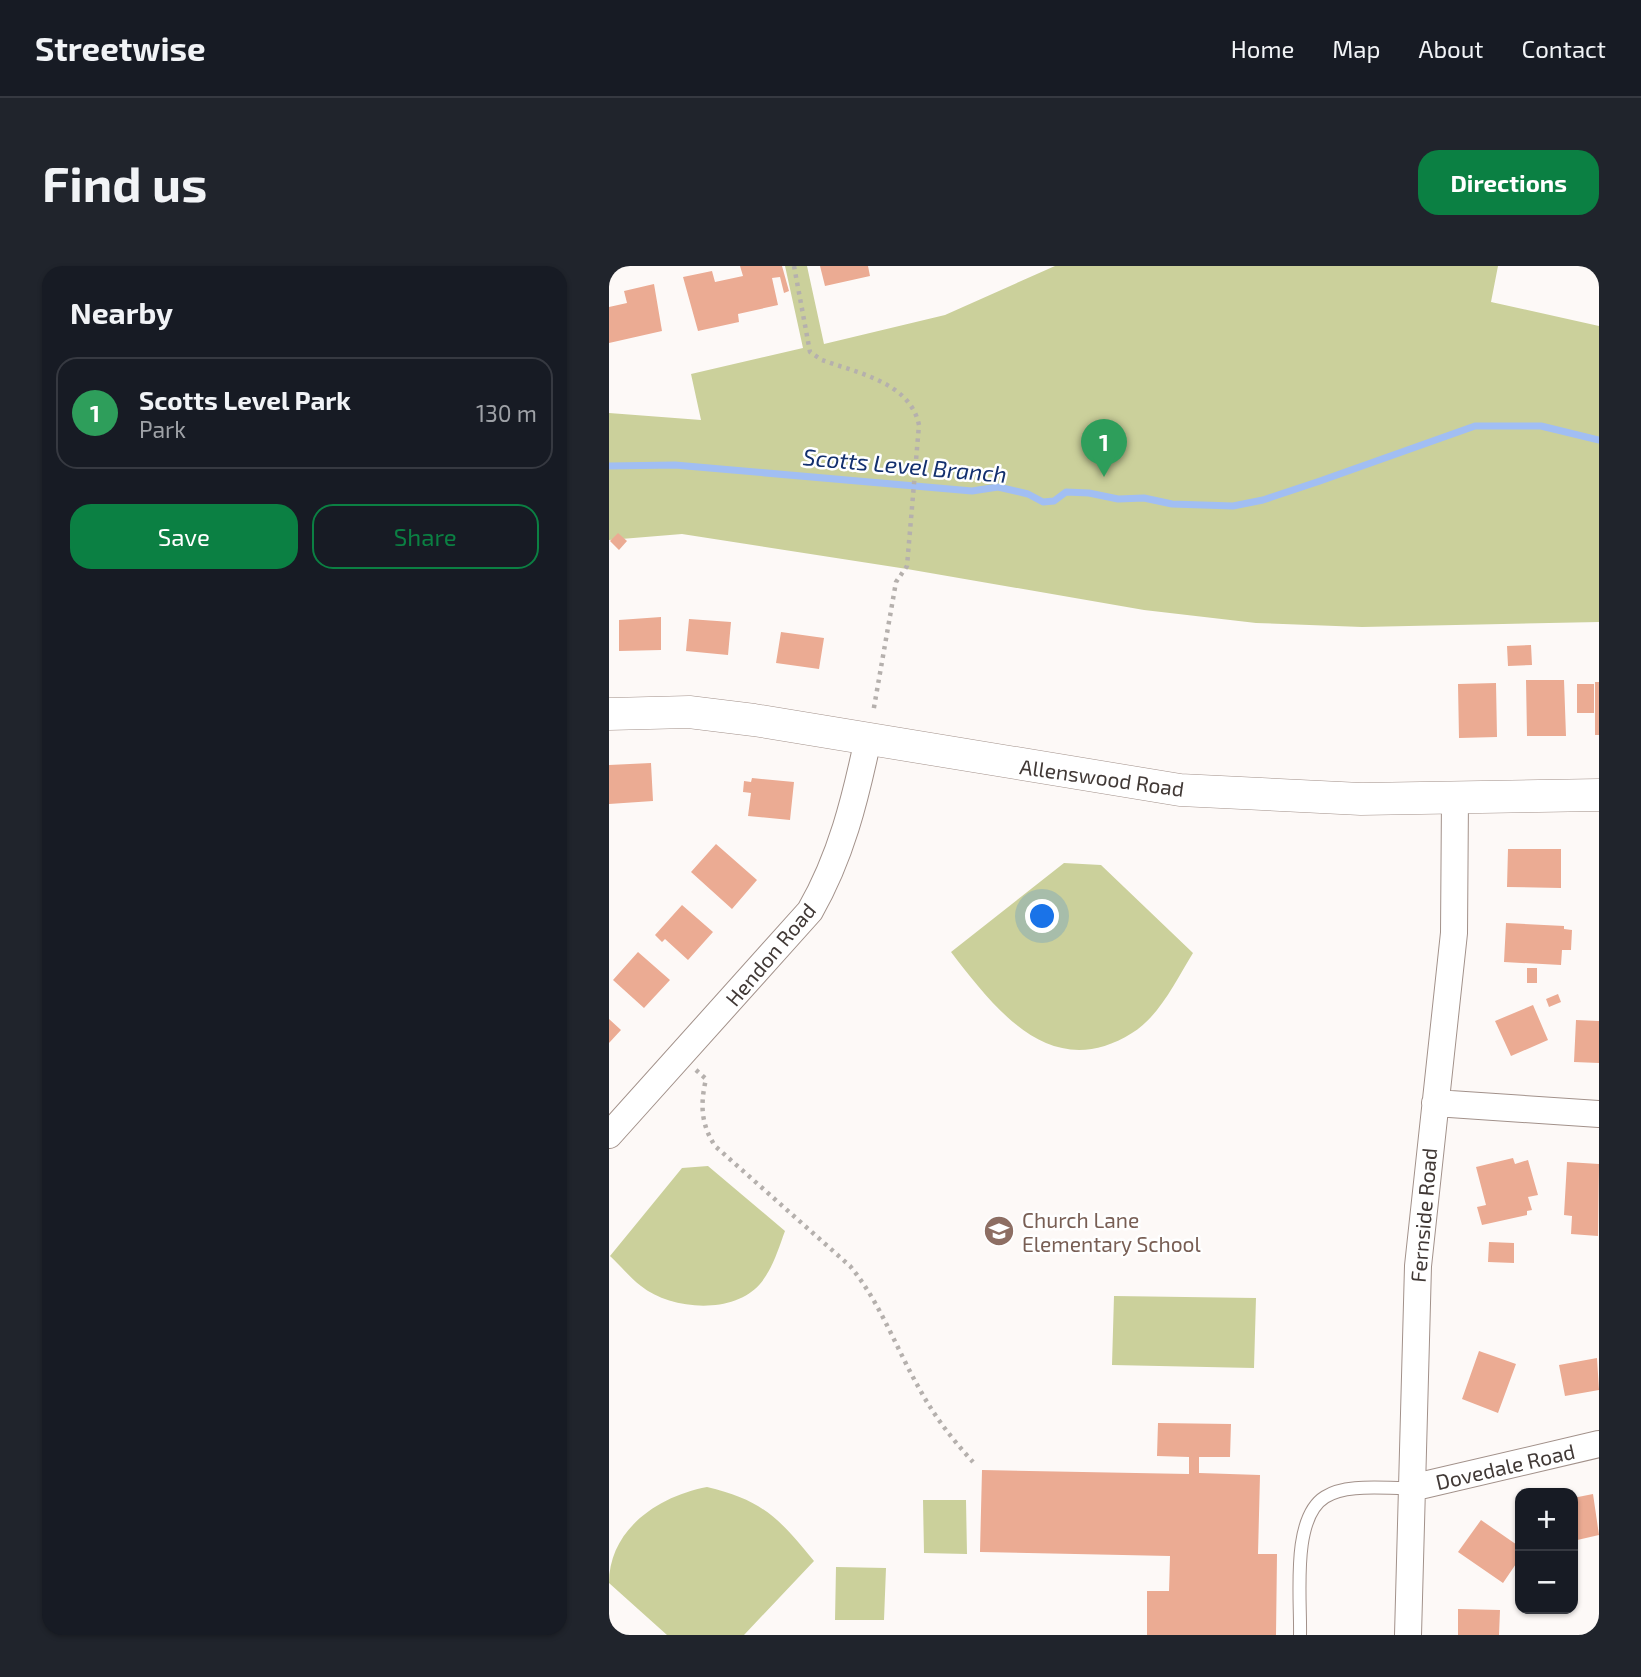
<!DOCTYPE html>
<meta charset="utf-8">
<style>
:root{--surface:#171b24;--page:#20242c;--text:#f1f3f6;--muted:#9ea1a6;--line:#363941;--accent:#0b8043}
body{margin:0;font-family:"Exo 2",sans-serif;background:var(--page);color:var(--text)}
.controls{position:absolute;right:21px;bottom:21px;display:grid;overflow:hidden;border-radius:14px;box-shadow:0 2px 5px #0004}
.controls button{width:63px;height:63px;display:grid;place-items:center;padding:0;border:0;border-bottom:2px solid var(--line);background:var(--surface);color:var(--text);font:35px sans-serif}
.you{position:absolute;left:434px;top:651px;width:24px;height:24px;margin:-18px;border:5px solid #fff;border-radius:50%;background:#1a73e8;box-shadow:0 0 0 10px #1a73e833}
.badge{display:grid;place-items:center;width:46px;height:46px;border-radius:50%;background:var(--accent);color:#fff;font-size:23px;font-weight:700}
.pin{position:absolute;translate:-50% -58px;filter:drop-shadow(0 2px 4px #0008)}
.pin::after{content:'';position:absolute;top:37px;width:24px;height:21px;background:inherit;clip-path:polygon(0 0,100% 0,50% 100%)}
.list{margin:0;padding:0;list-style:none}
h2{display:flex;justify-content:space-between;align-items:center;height:91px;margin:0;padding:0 28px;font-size:30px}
h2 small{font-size:23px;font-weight:400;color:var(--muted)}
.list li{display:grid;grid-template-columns:46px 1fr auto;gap:21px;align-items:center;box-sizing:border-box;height:112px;margin:0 14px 14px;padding:0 14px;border:2px solid var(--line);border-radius:21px}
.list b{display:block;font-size:26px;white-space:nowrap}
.list p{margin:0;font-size:23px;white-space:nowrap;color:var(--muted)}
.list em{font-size:23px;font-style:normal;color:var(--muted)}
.actions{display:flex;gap:14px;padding:21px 28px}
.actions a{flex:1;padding:16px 0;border:2px solid var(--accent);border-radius:21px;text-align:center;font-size:24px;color:var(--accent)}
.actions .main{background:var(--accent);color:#fff}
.map{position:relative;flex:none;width:990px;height:1369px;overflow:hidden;border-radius:21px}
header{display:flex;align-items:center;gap:42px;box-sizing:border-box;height:98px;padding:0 35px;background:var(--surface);border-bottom:2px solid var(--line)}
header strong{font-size:33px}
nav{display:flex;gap:38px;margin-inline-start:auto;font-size:24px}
.intro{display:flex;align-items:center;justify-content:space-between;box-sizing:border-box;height:168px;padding:0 42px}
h1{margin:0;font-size:49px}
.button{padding:18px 32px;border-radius:21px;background:var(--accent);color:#fff;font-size:24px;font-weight:700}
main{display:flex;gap:42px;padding:0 42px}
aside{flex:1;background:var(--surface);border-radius:21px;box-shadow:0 2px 5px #0004}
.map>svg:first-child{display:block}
</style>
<header>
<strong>Streetwise</strong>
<nav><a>Home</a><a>Map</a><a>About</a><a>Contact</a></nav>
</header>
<div class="intro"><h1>Find us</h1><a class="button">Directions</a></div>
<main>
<aside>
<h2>Nearby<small></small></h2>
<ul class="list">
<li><span class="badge" style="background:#2e9e5b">1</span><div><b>Scotts Level Park</b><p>Park</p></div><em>130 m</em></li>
</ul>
<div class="actions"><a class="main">Save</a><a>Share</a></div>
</aside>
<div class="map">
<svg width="990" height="1369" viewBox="0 0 990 1369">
<rect width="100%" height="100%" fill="#fdf9f7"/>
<path fill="#cbd09b" d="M176,0h22l17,78 121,-29 110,-49h443l-7,36 108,24v296l-237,5 -106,-4 -112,-13 -237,-41 -225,-35 -73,6v-127l92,7 -10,-46 112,-26z
M455,597l37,2 92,88c-17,27 -33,63 -61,80 -81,51 -137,-24 -181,-81z
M99,900l77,65c-7,19 -12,37 -25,53 -27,31 -89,26 -119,2 -11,-8 -21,-21 -31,-30l72,-88z
M505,1030l142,2 -2,70 -142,-3z
M98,1221c55,13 72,31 107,74l-70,74h-77l-58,-52c0,-54 50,-87 98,-96z
M314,1234h43l1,54 -43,-1z
M227,1301l50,1 -2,52h-49z"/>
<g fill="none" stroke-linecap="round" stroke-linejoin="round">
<path stroke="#a1bef3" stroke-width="7" d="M0,200l66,-1 297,26 26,-4 30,7 15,8 11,-1 12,-9 23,1 29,6 26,-1 28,6 61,2 30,-6 57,-19 155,-55h66l58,14"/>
</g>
<path fill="#ebab93" d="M131,0h42l7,25 -5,2 -4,-16 -8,1 6,27 -40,9 1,8 -41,9 -15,-54 29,-6 3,11 28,-6z
M211,0h48l2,10 -45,10z
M45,18l8,47 -53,12v-36l18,-4 -3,-12z
M9,267l9,8 -8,9 -9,-9z
M52,351v33l-42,1v-31z
M80,353l42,3 -3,33 -42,-4z
M172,366l43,6 -5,31 -43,-6z
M922,379l1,20 -24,1 -1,-20z
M917,414h38l2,56h-39z
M986,416h4v53h-4z
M887,417l1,54 -38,1 -1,-54z
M968,418h17v29h-17z
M42,497l2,38 -44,3v-39z
M143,512l42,4 -4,38 -42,-4 3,-23 -8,-1 1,-11 7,1z
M107,578l41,36 -25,29 -41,-37z
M899,583h53v39l-54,-1z
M73,639l31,27 -25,28 -23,-21 -3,3 -7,-7z
M897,657l58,3v3l8,1 -1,20h-9l-1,15 -57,-3z
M29,686l32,28 -26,28 -31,-28z
M918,702h10v15h-10z
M949,728l3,8 -12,5 -3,-8z
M924,739l15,35 -37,16 -16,-35z
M0,753l12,11 -12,13z
M967,754l23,1v42l-25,-1z
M904,892l2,6 13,-4 10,35 -10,2 4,13 -5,1v4l-45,10 -5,-18 9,-2 -10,-38z
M958,896l32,2 -1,72 -27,-2 1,-18 -8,-1z
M880,976l25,1v20l-26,-1z
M870,1085l37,13 -18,49 -36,-14z
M988,1092l2,32 -34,6 -6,-31z
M549,1157l73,1 -1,33h-31v16l61,2 -2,79h19l-1,81h-129v-44h22l1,-35 -190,-4 2,-82 207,4v-17l-32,-1z
M984,1228l6,41 -26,6v-43z
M872,1254l39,27v11l-17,25 -45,-31z
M849,1343l42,1 -1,25h-41z"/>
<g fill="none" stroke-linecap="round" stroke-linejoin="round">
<g stroke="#a2918a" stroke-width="14">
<path id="service" d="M691,1369c1,-37 -9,-117 25,-138 22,-14 61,-8 86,-9"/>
</g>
<g stroke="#a2918a" stroke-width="28">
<path id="minor" d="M826,837l164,11
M0,869l201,-224c31,-54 45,-111 58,-172
M802,1222l188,-44
M799,1369l10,-369 36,-333 1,-136"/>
</g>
<g stroke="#a2918a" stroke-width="33">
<path id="tertiary" d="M0,448l80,-2 65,8 426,70 181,9 238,-4"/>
</g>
<path stroke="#b5b0ad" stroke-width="4.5" stroke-dasharray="3.5 5" stroke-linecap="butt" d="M185,0l16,86 12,8c35,13 88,22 97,65l-12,141 -11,16 -23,131
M87,804l10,9c-6,26 -5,45 9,67l135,120c30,36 46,82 69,122 15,28 33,51 54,74
M0,1368l3,1"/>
<use href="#service" stroke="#fff" stroke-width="12"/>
<use href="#minor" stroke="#fff" stroke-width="26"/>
<use href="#tertiary" stroke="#fff" stroke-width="32"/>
</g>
<defs>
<g id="school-disc" transform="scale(1.575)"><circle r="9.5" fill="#8d6e63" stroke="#fff"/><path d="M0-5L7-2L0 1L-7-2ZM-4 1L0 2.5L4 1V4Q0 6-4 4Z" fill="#fff"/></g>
</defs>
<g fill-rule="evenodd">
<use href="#school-disc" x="390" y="965"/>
</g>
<g text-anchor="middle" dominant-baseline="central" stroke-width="5" stroke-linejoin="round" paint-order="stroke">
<g font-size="21" fill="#413936" stroke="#fff">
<text transform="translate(493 511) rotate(8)">Allenswood Road</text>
<text transform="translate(161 688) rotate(-50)">Hendon Road</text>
<text transform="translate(814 949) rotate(-85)">Fernside Road</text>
<text transform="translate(896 1200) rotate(-13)">Dovedale Road</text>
</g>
<g font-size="21" fill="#785e54" stroke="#fff" text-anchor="start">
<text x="413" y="953">Church Lane<tspan x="413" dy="24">Elementary School</tspan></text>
</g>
<g font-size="23" font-style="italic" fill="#13306e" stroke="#fff">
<text transform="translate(296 199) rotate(5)">Scotts Level Branch</text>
</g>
</g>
</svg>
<div class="controls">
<button>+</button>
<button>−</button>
</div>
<div class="you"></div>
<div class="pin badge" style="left:495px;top:211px;background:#2e9e5b">1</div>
</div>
</main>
